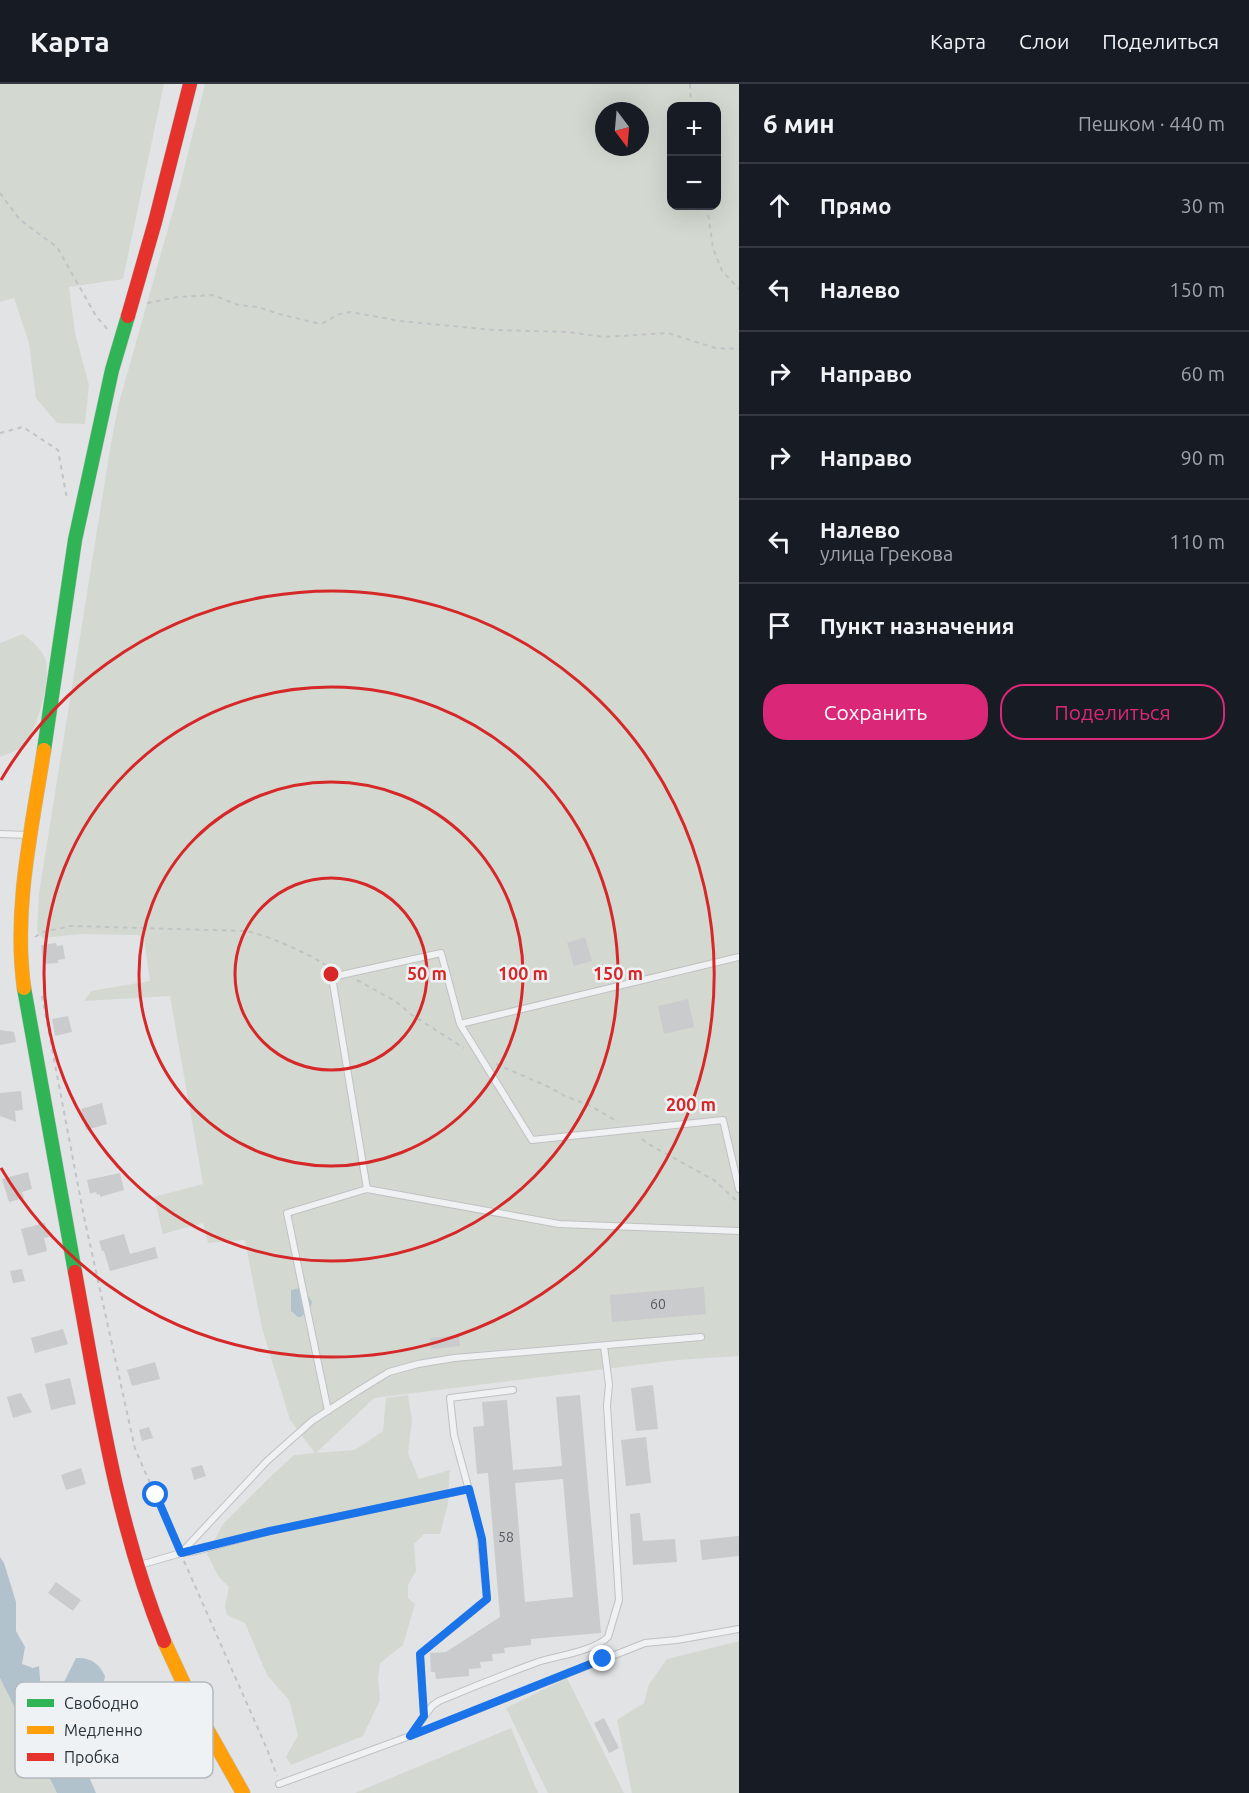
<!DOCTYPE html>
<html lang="ru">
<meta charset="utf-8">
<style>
:root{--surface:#171b24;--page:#242831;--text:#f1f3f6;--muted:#9ea1a6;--line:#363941;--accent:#db2777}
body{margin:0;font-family:Ubuntu,sans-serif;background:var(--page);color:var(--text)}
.controls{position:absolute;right:18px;top:18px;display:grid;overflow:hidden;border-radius:12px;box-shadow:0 6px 24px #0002}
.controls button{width:54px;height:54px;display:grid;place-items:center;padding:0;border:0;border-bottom:2px solid var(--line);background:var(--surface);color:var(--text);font:30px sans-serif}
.compass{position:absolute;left:595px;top:18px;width:54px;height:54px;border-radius:50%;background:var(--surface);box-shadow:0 6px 24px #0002;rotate:164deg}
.stop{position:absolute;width:18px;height:18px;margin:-14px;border:4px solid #1a73e8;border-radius:50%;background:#fff}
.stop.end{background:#1a73e8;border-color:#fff;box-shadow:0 2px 6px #0008}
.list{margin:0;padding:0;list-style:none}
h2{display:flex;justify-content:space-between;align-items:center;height:78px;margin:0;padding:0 24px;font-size:26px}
h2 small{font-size:20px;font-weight:400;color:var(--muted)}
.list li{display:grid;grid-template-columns:39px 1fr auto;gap:18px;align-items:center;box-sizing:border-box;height:84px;padding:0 24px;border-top:2px solid var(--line)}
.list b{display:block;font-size:22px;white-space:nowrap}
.list p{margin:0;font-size:20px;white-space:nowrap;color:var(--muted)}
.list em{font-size:20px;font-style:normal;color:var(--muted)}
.actions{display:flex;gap:12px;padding:18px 24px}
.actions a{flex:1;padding:14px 0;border:2px solid var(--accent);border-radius:24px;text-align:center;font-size:21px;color:var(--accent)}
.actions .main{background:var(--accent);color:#fff}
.icon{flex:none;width:33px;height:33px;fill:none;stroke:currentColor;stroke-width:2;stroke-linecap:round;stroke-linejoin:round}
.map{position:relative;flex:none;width:739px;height:1709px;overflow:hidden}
header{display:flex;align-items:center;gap:36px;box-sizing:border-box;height:84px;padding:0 30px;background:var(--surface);border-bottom:2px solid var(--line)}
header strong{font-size:28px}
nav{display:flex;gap:33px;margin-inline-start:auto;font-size:21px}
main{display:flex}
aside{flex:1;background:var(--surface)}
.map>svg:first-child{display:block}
</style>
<header>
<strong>Карта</strong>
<nav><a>Карта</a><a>Слои</a><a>Поделиться</a></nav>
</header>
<main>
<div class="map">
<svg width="739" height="1709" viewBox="0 0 739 1709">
<rect width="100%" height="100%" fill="#e1e3e5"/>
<path fill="#d3d9d1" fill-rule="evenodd" d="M0,0h164l-41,195 -54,8 6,46 14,52 -4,39 -28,-1 -21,-25 -7,-55 -15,-45 -14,4z
M205,0h534v1272l-62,4 -303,38 -58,55 39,-3 28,-19 3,-33 22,-3 4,25 -4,33 11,26 31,-9 -2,33 -8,31h-16l-10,10 2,27 -8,14v13l7,6 -12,41 -23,18 -2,15 2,22 -17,36 -72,29 -5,-8 12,-22 -9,-35 -22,-25 -22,-52 -18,-8 -2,-9 4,-19 -10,-10 -12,-23 16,-30 46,-46 25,-23 21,-2 -25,-33 -28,-92 -17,-88 -37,3 -5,-20 -40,11 -9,-37 49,-13 -33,-188 -86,5 7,-10 59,-10 -6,-42 -6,-4 -58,-1 -37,4 -6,-7 2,-38 5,-31 67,-419 8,-40 62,-221zM672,22h44v100h-44zM604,27h36v36h-36z
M23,550c8,6 18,15 22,24 7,17 -8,73 -20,86 -5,6 -18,10 -25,13v-114z
M739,1557v152h-107l-15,-73 27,-17 5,-19 18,-25z
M0,1594l57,115h-57z
M567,1594l57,115h-76l-42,-85z
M511,1644l27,65h-183z"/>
<path fill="#b2c2cd" d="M299,1204h4l9,14 -2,6 -9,9h-3l-7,-6v-21z
M0,1473l4,6 12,39v29l9,16 -3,17 11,4 6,-2 2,24 8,13 11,-13 16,-32c14,-1 23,5 29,18l-14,67 -8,5 -2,10 15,35h-39l-57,-115z"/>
<path fill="#c9cbcd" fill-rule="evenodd" d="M585,853l7,24 -18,5 -7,-23z
M56,859l1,3 6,-1 2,14 -7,1v3l-15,1 -2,-19z
M688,915l6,28 -30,7 -6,-28z
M68,932l4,16 -17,4 -3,-17z
M0,946l14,2 2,10 -16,3z
M21,1007l2,19 -8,1 1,11 -16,-6v-23z
M102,1019l5,21 -21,6 -5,-21z
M28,1088l4,17 -10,3 2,6 -15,4 -7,-23z
M120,1089l4,17 -24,7v-3l-3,1 -1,-3 -6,2 -3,-14z
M45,1139l4,14 -5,1 3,13 -19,5 -7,-27z
M124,1150l6,20 25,-7 3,11 -48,13 -6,-20h-2l-3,-10z
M22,1185l3,12 -12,2 -3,-12z
M704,1203l2,27 -94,8 -2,-27z
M63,1245l5,15 -33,9 -4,-15z
M459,1251l1,11 -29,3 -1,-11z
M155,1278l5,17 -28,7 -5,-16z
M70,1294l6,26 -25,6 -6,-26z
M653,1301l5,44 -22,2 -5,-43z
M21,1309l11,19 -19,6 -6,-21z
M580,1311l21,238 -70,6v6l-27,3 1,5 -13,1 1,7 -13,1 1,6 -12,1v7l-33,3 -1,-7h-4l-1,-19 16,-1 54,-35 -12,-144 -11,1 -4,-47 11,-1 -2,-24 25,-2 6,70 49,-4 -6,-69zM563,1395l10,118 -48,5 -10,-119z
M149,1343l4,11 -11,3 -3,-11z
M646,1353l5,46 -25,3 -5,-46z
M202,1381l4,11 -12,4 -3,-12z
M81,1384l5,16 -20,6 -5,-15z
M640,1429l3,28 32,-2 2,23 -44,3 -3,-51z
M739,1452v20l-37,4 -2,-20z
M56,1498l25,18 -8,11 -25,-18z
M604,1634l15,30 -10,5 -15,-30z"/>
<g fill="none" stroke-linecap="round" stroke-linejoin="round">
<g stroke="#bfc1c3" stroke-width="8">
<path id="lane" d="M0,750l30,1
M460,940l279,-67
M739,1105l-16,-69 -191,20 -72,-116 -19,-71 -109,24 35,212 192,35 180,7
M328,1327l-41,-198 80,-24
M182,1469l14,-2 74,-20 199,-42
M140,1481l41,-12 86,-92 45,-40 46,-30 31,-19 29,-8 36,-6 247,-21
M424,1632l-4,-62 67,-55 -7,-68 -26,-96 -4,-37 63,-8
M410,1652l22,-30 7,-5c33,-14 66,-27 99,-39 19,-6 56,-11 70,-25l11,-37 -12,-195 2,-20 -5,-39
M279,1700l131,-48 235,-93 32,-3 62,-11"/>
</g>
<g stroke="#bec0c2" stroke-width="15">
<path id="fast" d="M44,666l31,-210 37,-170 16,-54
M24,904l51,284"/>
</g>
<g stroke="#bec0c2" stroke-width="15">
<path id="slow" d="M24,904c-11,-79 8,-160 20,-238
M164,1557l30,65 49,87"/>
</g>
<g stroke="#bec0c2" stroke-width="15">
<path id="jam" d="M128,232l27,-94 35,-138
M75,1188c23,125 41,251 89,369"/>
</g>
<path stroke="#c1c3c5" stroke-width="2" stroke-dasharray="4.5 4.5" stroke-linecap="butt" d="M690,0l1,22
M0,109l20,27 37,27 39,69 13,15
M707,122l6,42 9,23 17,18
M147,219l31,-6 35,-2 25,10 20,2 21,7 37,9h7l16,-9 12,-2 49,9 94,9 74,2 36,5 64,-4 47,15 24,1
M0,349l23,-6 35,23 9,49
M35,853l8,-5 27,-6 177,5c21,5 43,15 63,25 8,4 13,9 22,10
M357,896l38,21 17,14 52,33
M42,912l42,221 51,232 42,95
M496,980l53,23 16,9 26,10 27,16
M642,1055l8,6 64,35 25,23
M184,1477l83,188 10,27"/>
<use href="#lane" stroke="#eff1f2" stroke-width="6"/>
<use href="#fast" stroke="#30b455" stroke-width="14"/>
<use href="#slow" stroke="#ff9f0a" stroke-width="14"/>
<use href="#jam" stroke="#e5322d" stroke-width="14"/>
</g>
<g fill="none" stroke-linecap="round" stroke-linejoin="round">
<path stroke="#1a73e8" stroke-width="8" d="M156,1411l25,58 89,-22 199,-42 13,50 5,60 -67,55 4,62 -14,20 193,-77"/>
</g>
<g fill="none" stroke="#d62828" stroke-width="3">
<circle cx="331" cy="890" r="96"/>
<circle cx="331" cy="890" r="192"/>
<circle cx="331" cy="890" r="287"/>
<path d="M1 696A383 383 0 1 1 1 1084"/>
</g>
<g text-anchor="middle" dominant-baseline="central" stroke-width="5" stroke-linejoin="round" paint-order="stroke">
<g font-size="14" fill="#525a61">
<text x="658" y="1220">60</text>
<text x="506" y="1453">58</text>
</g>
</g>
<rect x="15" y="1598" width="198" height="96" rx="9" fill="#eef2f4" stroke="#b3b9bd" stroke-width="1.5"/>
<rect x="27" y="1615" width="27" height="8" fill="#30b455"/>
<rect x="27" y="1642" width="27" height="8" fill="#ff9f0a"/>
<rect x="27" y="1669" width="27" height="8" fill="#e5322d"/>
<g font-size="16" fill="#2a333c">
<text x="64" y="1625">Свободно</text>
<text x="64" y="1652">Медленно</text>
<text x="64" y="1679">Пробка</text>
</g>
<circle cx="331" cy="890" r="9" fill="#d62828" stroke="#eef2f4" stroke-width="3"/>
<g font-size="18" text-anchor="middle" font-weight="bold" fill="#d62828" stroke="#eef2f4" stroke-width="5" stroke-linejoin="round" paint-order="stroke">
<text x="427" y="896">50 m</text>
<text x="523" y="896">100 m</text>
<text x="618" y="896">150 m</text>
<text x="691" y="1027">200 m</text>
</g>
</svg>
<div class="controls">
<button>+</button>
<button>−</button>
</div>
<svg class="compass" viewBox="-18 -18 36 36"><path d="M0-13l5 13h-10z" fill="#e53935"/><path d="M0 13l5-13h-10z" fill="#9ea1a6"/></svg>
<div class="stop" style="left:156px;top:1411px"></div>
<div class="stop end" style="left:603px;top:1575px"></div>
</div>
<aside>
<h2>6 мин<small>Пешком · 440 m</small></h2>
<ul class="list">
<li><svg class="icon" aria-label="ahead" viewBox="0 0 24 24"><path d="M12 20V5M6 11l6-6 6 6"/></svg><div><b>Прямо</b></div><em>30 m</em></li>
<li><svg class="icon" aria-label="left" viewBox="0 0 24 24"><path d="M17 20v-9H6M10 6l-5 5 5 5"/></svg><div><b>Налево</b></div><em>150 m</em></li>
<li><svg class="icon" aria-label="right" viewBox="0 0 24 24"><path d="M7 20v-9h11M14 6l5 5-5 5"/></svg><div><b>Направо</b></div><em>60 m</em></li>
<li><svg class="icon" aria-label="right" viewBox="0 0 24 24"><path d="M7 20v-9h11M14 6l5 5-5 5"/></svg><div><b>Направо</b></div><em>90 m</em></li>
<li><svg class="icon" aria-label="left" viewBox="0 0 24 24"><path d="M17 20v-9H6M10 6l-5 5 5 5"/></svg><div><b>Налево</b><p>улица Грекова</p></div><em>110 m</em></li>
<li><svg class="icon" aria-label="arrive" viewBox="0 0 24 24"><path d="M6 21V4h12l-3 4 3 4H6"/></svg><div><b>Пункт назначения</b></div></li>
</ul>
<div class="actions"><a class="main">Сохранить</a><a>Поделиться</a></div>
</aside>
</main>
